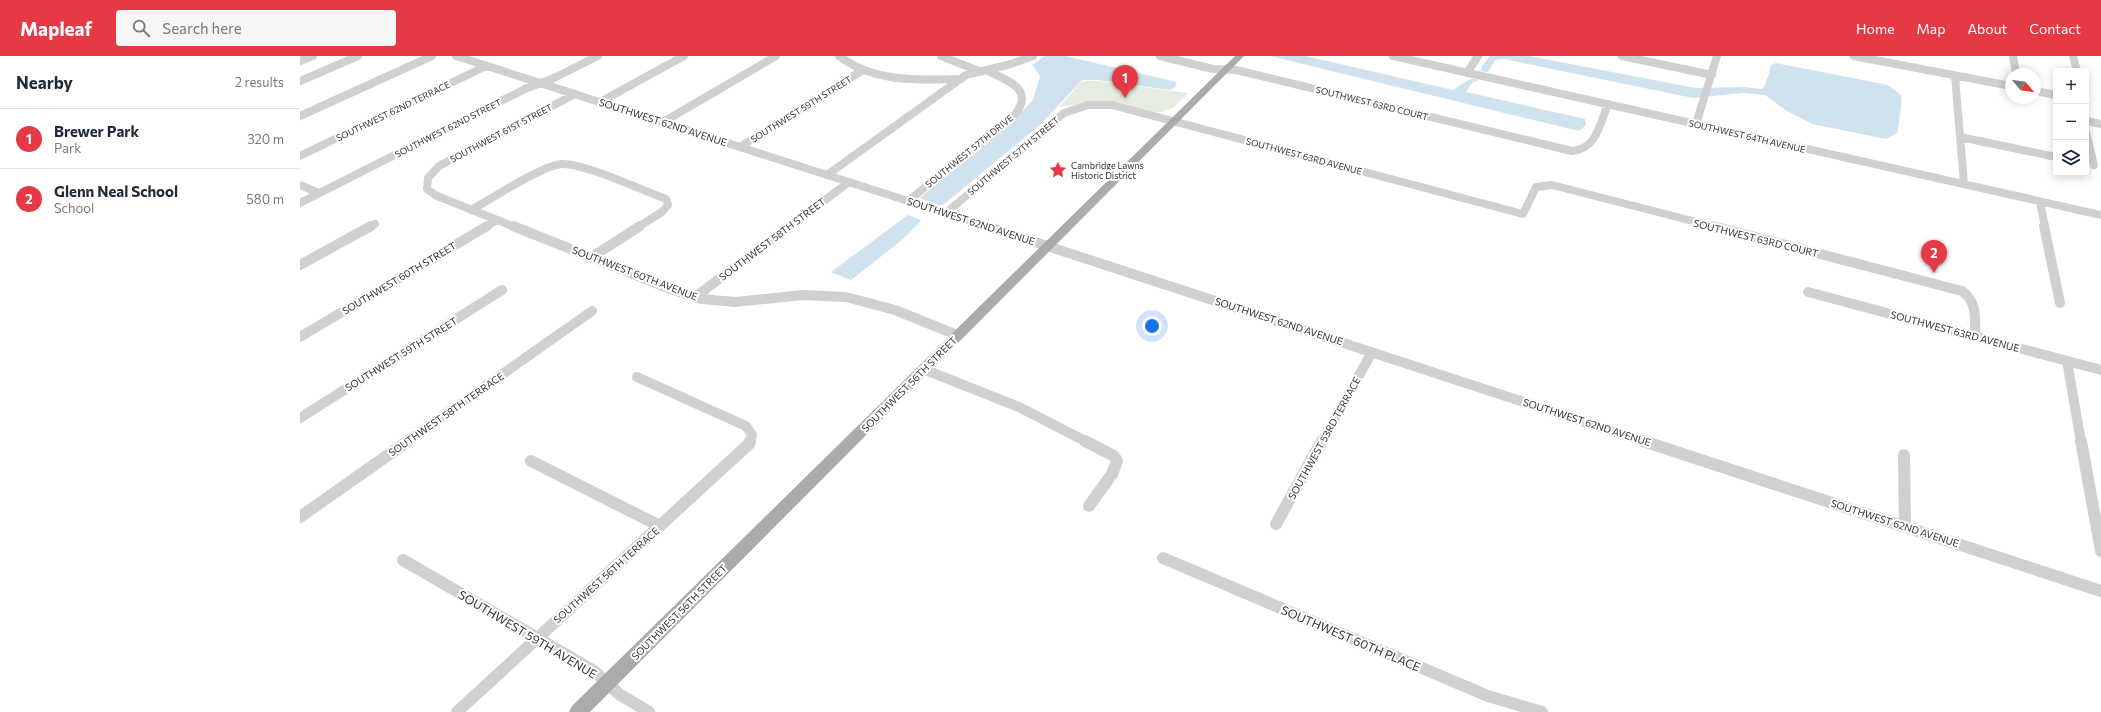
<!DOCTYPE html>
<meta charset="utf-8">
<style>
:root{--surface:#fff;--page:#f6f6f7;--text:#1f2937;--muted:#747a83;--line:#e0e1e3;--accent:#e63946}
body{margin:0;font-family:Commissioner,sans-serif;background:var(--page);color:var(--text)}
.controls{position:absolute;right:12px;top:12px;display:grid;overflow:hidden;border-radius:4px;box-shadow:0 2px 10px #0003}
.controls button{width:36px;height:36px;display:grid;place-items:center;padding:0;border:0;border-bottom:1px solid var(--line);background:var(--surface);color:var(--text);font:20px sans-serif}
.compass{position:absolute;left:1705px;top:12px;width:36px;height:36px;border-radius:50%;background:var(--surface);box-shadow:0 2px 10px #0003;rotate:119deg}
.you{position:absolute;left:852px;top:270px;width:14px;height:14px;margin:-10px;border:3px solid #fff;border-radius:50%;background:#1a73e8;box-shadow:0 0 0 6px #1a73e833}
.badge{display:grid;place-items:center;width:26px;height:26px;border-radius:50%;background:var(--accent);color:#fff;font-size:13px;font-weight:700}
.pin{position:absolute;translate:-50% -33px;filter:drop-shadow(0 1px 2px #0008)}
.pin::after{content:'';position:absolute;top:21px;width:14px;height:12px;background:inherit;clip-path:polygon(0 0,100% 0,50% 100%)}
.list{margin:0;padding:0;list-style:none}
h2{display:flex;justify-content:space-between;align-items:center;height:52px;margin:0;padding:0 16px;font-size:17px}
h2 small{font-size:13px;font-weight:400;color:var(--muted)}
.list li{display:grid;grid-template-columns:26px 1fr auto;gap:12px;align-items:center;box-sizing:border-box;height:60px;padding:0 16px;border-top:1px solid var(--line)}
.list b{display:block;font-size:15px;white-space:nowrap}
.list p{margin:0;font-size:13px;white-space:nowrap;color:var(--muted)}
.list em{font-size:13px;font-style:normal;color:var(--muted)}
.icon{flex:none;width:22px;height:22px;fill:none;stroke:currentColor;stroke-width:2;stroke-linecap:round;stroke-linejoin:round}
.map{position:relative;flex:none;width:1801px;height:656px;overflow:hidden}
header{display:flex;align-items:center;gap:24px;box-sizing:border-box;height:56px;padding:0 20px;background:var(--accent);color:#fff}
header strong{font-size:19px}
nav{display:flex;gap:22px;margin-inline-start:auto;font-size:14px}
.search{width:280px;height:36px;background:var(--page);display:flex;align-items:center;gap:10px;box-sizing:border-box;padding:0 14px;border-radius:4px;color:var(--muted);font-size:15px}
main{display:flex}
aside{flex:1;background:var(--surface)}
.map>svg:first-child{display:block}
</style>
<header>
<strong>Mapleaf</strong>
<div class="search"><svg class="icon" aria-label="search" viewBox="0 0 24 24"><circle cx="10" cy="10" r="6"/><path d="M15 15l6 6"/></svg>Search here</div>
<nav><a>Home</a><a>Map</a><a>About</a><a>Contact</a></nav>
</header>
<main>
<aside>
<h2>Nearby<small>2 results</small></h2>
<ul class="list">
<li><span class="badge">1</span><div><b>Brewer Park</b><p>Park</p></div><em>320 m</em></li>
<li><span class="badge">2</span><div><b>Glenn Neal School</b><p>School</p></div><em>580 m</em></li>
</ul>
</aside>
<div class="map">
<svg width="1801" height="656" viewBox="0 0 1801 656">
<rect width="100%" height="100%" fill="#fff"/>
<path fill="#e6ecdf" d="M786,25h12l90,12 -14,14 -12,5h-15l-50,-10 -38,5 22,-25z"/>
<path fill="#cfe2ee" d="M745,0h20l112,26 -2,5 -5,3 -73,-10h-15l-41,44 -98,81h-5l-18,-7 97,-81 16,-17 7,-24 -8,-11z
M970,0h35l148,34c8,-4 16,-14 25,-10l-7,4 -5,8 119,27 1,6 -7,6z
M1190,0h39l166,32 48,-1 20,2 6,-15 2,-9 5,-2 112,22 13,10c2,10 -3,25 -3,37l-12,7 -74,-15 -25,-13 -22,-16 -22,-2 -50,5 -189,-39 -9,1 -7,12 -7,-1 1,-5z
M608,159l13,5 -1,2 -17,17 -48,38 -4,3 -20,-8z"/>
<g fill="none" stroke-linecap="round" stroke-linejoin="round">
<path stroke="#d0d0d0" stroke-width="8" d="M156,0l533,171
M539,0c36,27 79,24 122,23
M641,0l38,15
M860,0l53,13 23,1 336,81c25,-2 28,-28 36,-47
M1093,0l708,159
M1322,0l90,19
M1554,0l157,30
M1713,0l3,18
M1773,0l4,15
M0,5l13,-5
M1167,17l11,-17
M1655,20l9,108
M0,25l58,-25
M1735,35l21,4
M300,46l84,-46
M0,60l132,-60
M1786,65l15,3
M363,66l113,-66
M1396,68l21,-68
M1786,76l8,33
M1660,81l96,20
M440,91l123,-77
M0,100l186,-90
M527,119l139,-100 45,-11 22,-8
M0,129l19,8
M608,145l106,-85c22,-27 -6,-35 -28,-46
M1740,146l5,25
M0,147l225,-114 29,-11 44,-22
M171,154c22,-12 68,-43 90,-46 20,-2 83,27 105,35l2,6 -6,7 -24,15
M646,157l118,-100 24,-8h24l411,109 13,-27 16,-2 164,42
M69,171l6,-3
M185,171l12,-7
M215,171l-78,-31 -10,-7 1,-11 11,-12 136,-72
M489,171l60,-45"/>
<path stroke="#d0d0d0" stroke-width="10" d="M213,170l155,62 33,11 34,3 68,-7 43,2 49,13 62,25
M686,170l660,216
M1413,170l249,65c16,12 13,28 13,45
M1744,170l16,77
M292,201l48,-31
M0,209l71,-39
M1508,236l293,78
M395,241l95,-71
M0,281l187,-111
M1767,305l14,81
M623,313l96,38 68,35
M337,321l109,49 6,9 -2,7
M0,362l202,-128
M106,386l186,-131
M1022,386l50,-90"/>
<path stroke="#d0d0d0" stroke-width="12" d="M785,385l29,15 3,5 -5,13 -23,32
M1343,385l458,150
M1781,385l20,110
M1604,399l1,71
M231,405l129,65
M0,461l108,-76
M976,468l46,-83
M863,502l325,138 54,16
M103,504l191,111 25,23 30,18
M157,656l292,-268 1,-3"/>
<path fill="#ababab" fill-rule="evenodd" d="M935,0h9l-654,656h-21l3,-6z"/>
</g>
<defs>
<g id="sight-bare" transform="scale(1.38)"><path d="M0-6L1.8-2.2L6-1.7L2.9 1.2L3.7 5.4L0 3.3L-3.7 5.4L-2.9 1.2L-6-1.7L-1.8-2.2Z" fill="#e63946" stroke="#fff" stroke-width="2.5" paint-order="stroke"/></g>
</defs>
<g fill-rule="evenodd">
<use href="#sight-bare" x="758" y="114"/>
</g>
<g text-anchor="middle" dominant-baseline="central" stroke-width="4" stroke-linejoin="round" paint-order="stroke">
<g font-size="9" fill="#333" stroke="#fff">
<text transform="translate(1072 47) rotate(14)">SOUTHWEST 63RD COURT</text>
<text transform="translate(501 53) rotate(-32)">SOUTHWEST 59TH STREET</text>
<text transform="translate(93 55) rotate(-26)">SOUTHWEST 62ND TERRACE</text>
<text transform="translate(148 72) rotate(-27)">SOUTHWEST 62ND STREET</text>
<text transform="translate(201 77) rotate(-28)">SOUTHWEST 61ST STREET</text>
<text transform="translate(1447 80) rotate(13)">SOUTHWEST 64TH AVENUE</text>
<text transform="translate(669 95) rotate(-39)">SOUTHWEST 57TH DRIVE</text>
<text transform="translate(713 100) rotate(-40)">SOUTHWEST 57TH STREET</text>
<text transform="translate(1004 100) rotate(15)">SOUTHWEST 63RD AVENUE</text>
</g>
<g font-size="9" fill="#333" stroke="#fff" text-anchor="start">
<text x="771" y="109">Cambridge Lawns<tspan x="771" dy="10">Historic District</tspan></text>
</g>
<g font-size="10" fill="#333" stroke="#fff">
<text transform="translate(363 66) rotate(18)">SOUTHWEST 62ND AVENUE</text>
<text transform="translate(671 165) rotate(18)">SOUTHWEST 62ND AVENUE</text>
<text transform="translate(1456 182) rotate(14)">SOUTHWEST 63RD COURT</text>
<text transform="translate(472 183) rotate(-37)">SOUTHWEST 58TH STREET</text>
<text transform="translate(335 217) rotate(21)">SOUTHWEST 60TH AVENUE</text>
<text transform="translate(99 222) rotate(-31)">SOUTHWEST 60TH STREET</text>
<text transform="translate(979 265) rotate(18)">SOUTHWEST 62ND AVENUE</text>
<text transform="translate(1655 275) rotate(15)">SOUTHWEST 63RD AVENUE</text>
<text transform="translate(101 298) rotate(-32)">SOUTHWEST 59TH STREET</text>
<text transform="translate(609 328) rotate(-45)">SOUTHWEST 56TH STREET</text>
<text transform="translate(146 358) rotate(-35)">SOUTHWEST 58TH TERRACE</text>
<text transform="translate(1287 366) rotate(18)">SOUTHWEST 62ND AVENUE</text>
<text transform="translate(1024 382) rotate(-61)">SOUTHWEST 53RD TERRACE</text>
<text transform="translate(1595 467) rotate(18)">SOUTHWEST 62ND AVENUE</text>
<text transform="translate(306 519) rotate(-42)">SOUTHWEST 56TH TERRACE</text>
<text transform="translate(379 556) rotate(-45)">SOUTHWEST 56TH STREET</text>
</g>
<g font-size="12" fill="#333" stroke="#fff">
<text transform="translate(228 578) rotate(31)">SOUTHWEST 59TH AVENUE</text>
<text transform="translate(1051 582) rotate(23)">SOUTHWEST 60TH PLACE</text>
</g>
</g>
</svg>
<div class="controls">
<button>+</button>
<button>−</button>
<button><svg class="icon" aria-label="layers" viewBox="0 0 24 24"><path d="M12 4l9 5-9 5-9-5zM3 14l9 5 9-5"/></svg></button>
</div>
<svg class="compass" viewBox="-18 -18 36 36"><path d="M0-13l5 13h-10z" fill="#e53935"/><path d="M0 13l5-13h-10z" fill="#747a83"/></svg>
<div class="you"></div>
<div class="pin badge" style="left:825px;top:42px">1</div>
<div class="pin badge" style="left:1634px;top:217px">2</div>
</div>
</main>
